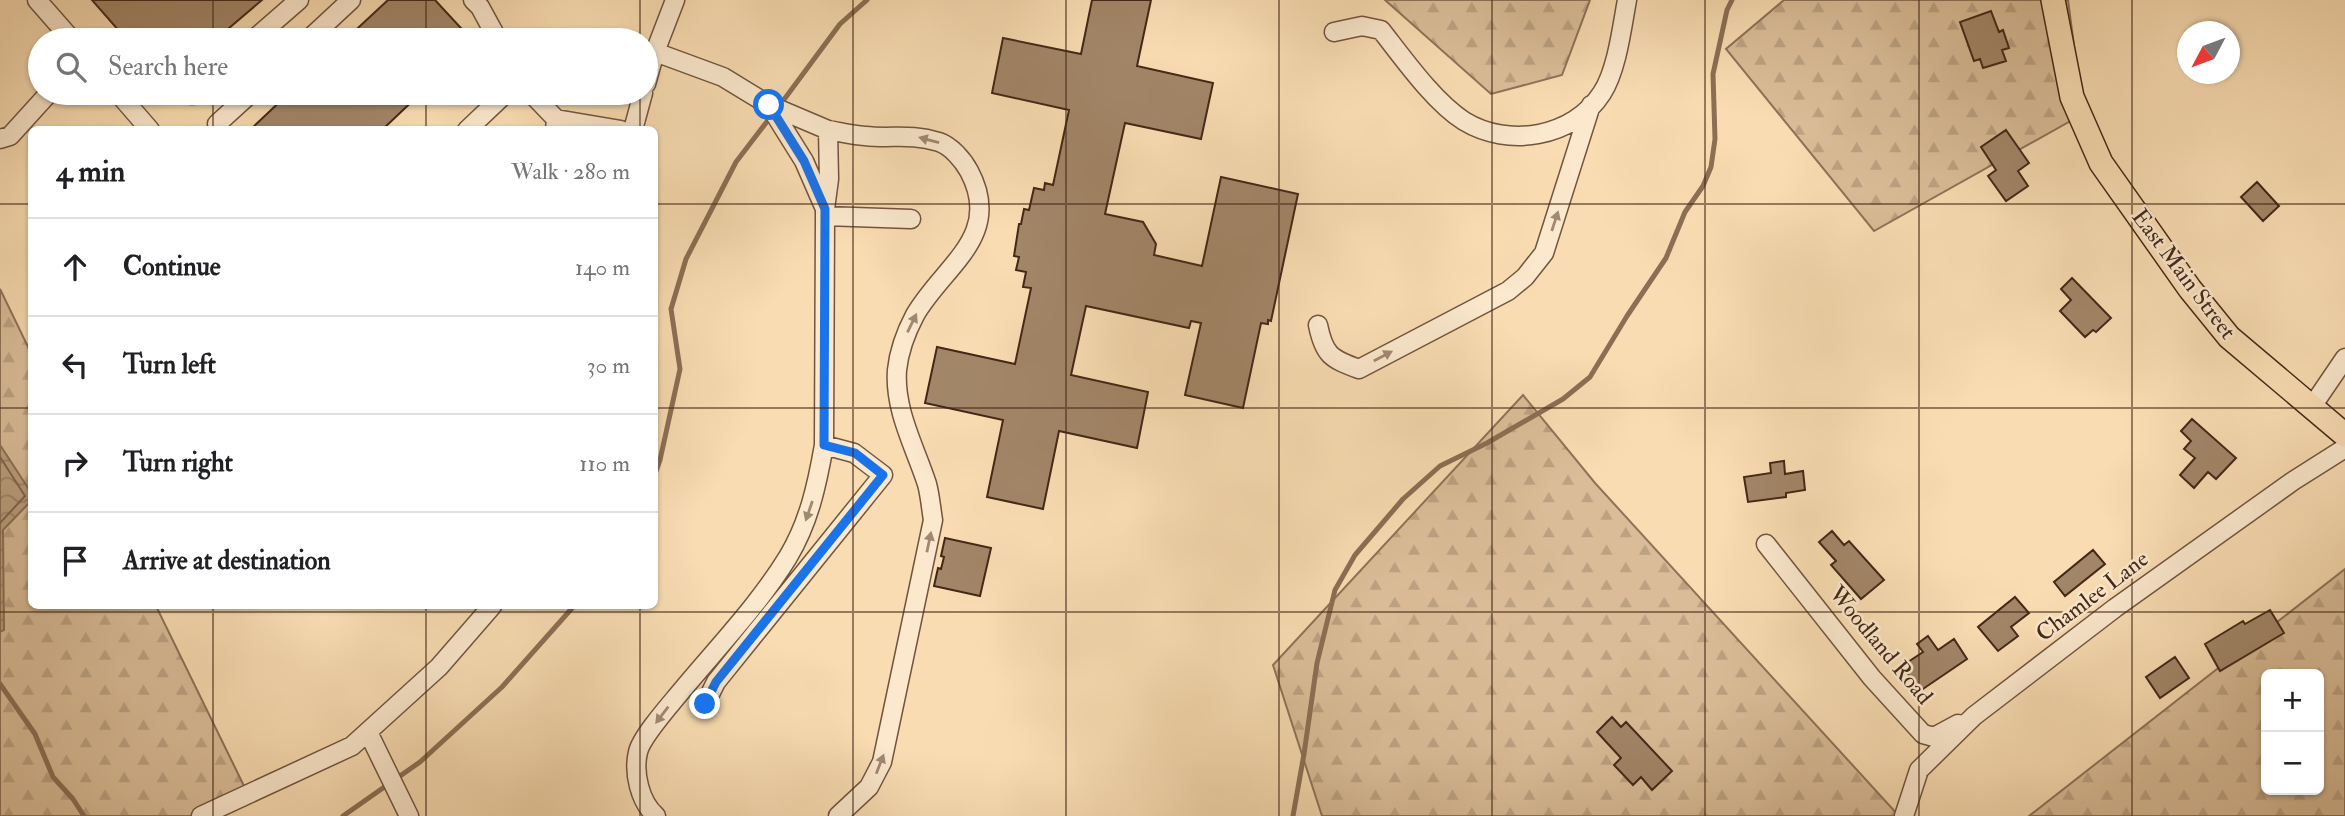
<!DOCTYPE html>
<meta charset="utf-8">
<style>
:root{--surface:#fff;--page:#f2f2f2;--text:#202124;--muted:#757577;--line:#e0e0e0}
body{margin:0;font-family:"IM FELL Double Pica",serif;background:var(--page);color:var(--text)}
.controls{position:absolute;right:21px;bottom:21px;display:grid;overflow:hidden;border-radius:10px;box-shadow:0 2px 5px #0004}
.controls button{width:63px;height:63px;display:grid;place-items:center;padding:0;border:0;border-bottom:2px solid var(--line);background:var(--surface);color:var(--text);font:35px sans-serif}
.compass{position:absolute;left:2177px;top:21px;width:63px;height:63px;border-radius:50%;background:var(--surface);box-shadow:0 2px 5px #0004;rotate:229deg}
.stop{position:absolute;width:21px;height:21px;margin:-16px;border:5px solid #1a73e8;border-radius:50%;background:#fff}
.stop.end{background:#1a73e8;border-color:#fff;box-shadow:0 2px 7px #0008}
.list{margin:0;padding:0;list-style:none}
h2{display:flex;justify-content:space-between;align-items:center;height:91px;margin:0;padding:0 28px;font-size:30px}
h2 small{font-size:23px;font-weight:400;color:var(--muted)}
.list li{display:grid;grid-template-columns:46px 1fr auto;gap:21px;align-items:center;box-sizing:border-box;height:98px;padding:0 28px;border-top:2px solid var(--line)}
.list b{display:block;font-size:26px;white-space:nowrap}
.list em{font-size:23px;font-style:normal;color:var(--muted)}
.icon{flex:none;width:38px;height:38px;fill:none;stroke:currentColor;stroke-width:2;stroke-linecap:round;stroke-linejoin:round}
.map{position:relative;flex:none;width:2345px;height:816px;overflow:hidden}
.search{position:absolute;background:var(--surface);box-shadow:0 2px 5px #0004;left:28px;top:28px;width:630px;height:77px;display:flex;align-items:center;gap:18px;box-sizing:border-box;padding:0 24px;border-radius:38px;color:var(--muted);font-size:26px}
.panel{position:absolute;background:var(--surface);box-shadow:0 2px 5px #0004;left:28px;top:126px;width:630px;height:483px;border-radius:10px}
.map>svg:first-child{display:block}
</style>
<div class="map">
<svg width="2345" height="816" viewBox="0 0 2345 816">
<defs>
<pattern id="forest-firs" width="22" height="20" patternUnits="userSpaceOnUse" patternTransform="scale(1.75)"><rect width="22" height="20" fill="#dabd98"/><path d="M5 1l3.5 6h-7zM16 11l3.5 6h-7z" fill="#bca282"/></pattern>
<pattern id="water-waves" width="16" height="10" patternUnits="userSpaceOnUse" patternTransform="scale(1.75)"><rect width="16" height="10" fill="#bb9f7d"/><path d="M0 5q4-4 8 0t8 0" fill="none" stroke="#9a8265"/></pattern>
</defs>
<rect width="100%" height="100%" fill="#f9dcb2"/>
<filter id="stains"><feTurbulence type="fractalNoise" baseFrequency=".00286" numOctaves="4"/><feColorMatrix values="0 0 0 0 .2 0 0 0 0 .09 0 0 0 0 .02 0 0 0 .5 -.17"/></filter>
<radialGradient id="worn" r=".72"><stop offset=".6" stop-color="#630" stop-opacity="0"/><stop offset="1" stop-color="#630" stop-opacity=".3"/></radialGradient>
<path fill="url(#forest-firs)" stroke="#8f7258" stroke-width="2" fill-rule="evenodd" d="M1385,0h205l-28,75 -71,19z
M1784,0h284l15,114 -209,117 -148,-182z
M0,289l31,64 1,253h124l90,184 -46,26h-200z
M1523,395l72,88 304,333h-577l-49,-151z
M2345,569v247h-316zM2266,674h53v116h-53z"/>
<path fill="url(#water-waves)" stroke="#8b6f54" stroke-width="2" d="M0,445l32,49 -1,7 -28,29 1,100 -4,2z"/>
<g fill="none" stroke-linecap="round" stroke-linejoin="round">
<path stroke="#80644a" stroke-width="2" d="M0,457l25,39 -25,27"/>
<path stroke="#8b6f54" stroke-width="5" d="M780,105l60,-81 27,-24
M654,477l6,-17 20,-91 -9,-60 15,-50 50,-97 36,-47
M0,684l35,50 18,43 20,22 11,17
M343,816l77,-54 82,-75 72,-81
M1293,816l11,-62 13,-91 18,-73 20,-35 48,-56 37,-33 47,-23 76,-44 27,-22 37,-61 39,-58 19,-46 18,-26 8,-19 4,-28 -2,-65 14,-64 5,-10"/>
</g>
<path fill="#a28668" stroke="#442817" stroke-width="2" d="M92,0h170l-47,40h-88z
M388,0h47l37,40h-127z
M1092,0h59l-14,66 76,17 -12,56 -76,-16 -20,91 38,8 13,22 -2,11 48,11 19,-89 77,17 -27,127 -3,-1v4l-7,-1 -18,85 -58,-13 16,-72 -10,-2 -2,7 -103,-22 -15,69 77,17 -11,56 -78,-17 -16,78 -56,-12 16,-77 -78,-17 12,-56 78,17 16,-76 -8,-1 3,-15 -10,-2 3,-13 -5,-1 5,-32h2l3,-15 5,1 5,-22 10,2 1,-7 8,2 16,-75 -77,-17 11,-55 78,16z
M1991,11l8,21 4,-2 6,18 -7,2 4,11 -23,7 -3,-9 -6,2 -14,-39z
M289,93h132l-39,37h-132z
M2006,130l23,33 -11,8 10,15 -22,15 -18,-25 8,-6 -15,-23z
M2257,182l22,24 -16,15 -22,-24z
M2072,278l39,40 -15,14 -3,-2 -8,7 -25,-26 11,-11 -10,-11z
M2192,419l44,39 -20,21 -8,-7 -14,16 -14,-13 15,-17 -11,-9 7,-8 -10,-10z
M1784,461l1,13 18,-3 2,19 -19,3v4l-38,5 -4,-25 27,-4 -1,-10z
M1832,531l12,14 5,-4 35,39 -23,19 -30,-34 5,-4 -17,-19z
M945,538l46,10 -11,48 -46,-10 4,-18 3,1 3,-12 -3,-1z
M2093,550l12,14 -40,32 -11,-14z
M2015,597l14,16 -18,14 7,9 -20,15 -20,-24z
M2270,610l14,23 -64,38 -15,-27 38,-23 2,3z
M1928,636l10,14 16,-11 13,20 -47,32 -18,-25 21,-14 -6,-8z
M2175,657l14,21 -29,20 -14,-21z
M1612,717l9,10 5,-5 46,49 -20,19 -11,-13 -8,8 -19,-20 7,-7 -24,-26z"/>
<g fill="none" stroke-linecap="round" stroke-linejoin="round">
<g stroke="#71553e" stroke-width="21">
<path id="minor" d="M37,0l35,40
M473,0l7,7 18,33
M1334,32l28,-6 19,4c22,28 53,72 83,91 44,27 109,17 138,-28 15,-23 20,-66 25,-93
M253,40l46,-40
M308,40l43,-40
M655,52l68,25 46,28
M646,84l9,-32 20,-52
M118,93l32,37
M531,93l25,26
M192,95l2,-2
M217,124l34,-31
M467,130l39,-37
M555,130l1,-11 65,11
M633,130l10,-37
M828,130c12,2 24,5 37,6 28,3 44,-3 74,6 12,4 24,18 30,29 35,65 -26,95 -54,144 -9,17 -16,36 -18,55 -3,40 18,77 30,114 3,11 4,24 6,36l-51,242 -13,25 -31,29
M0,139l10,-3 39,-43
M825,209l4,-30 -1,-49 -59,-25 35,56 21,48v7l86,3
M1318,325c6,30 13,34 41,44l149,-78 17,-14 19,-24 47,-148
M2311,408l34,-50
M1766,544l106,134 51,56 11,3 24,-13
M705,704l11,-22 167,-207 -29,-22 -30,-8 1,-229
M368,732l41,84
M201,816l151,-70 87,-79 53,-61
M656,816c-16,-14 -23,-43 -18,-64 3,-14 30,-45 40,-57 37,-45 80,-89 110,-138 21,-35 29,-72 36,-112
M1904,816l15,-46 55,-54 141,-108 178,-127 52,-33"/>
</g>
<g stroke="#442817" stroke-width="26">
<path id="major" d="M2053,0l19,97 29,66 89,126 39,48 116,98"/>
</g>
<use href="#minor" stroke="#fbe8cd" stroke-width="18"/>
<use href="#major" stroke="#f9dcb2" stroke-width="23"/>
</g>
<defs><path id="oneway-solid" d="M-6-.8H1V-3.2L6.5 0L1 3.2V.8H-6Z" transform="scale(1.75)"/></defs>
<g fill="#a08872">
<use href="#oneway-solid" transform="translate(929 140) rotate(-165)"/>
<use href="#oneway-solid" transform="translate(1555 221) rotate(-72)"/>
<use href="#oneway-solid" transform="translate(912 323) rotate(-64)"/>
<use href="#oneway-solid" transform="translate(1383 356) rotate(-28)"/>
<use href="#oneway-solid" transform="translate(809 511) rotate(109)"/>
<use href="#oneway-solid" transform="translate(929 542) rotate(-78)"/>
<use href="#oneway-solid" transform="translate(662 715) rotate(127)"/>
<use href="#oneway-solid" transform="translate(880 764) rotate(-69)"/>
</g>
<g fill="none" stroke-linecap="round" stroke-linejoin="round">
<path stroke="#1a73e8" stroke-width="9" d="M705,704l11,-22 167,-207 -28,-22 -31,-8 1,-236 -21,-48 -35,-56"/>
</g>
<path fill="none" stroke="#442817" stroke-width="2" stroke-opacity="0.55" d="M213,0v40M426,0v40M640,0v40M853,0v816M1066,0v816M1279,0v816M1492,0v816M1705,0v816M1919,0v816M2132,0v816M213,93v37M426,93v37M640,93v37M0,204h32M654,204h1691M0,408h32M654,408h1691M213,606v210M426,606v210M640,606v210M0,612h2345"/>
<g text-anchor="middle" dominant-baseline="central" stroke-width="5" stroke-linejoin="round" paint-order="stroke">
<g font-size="23" fill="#442817" stroke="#fbe8cd">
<text transform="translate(2184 274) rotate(53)">East Main Street</text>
<text transform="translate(2092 596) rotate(-37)">Chamlee Lane</text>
<text transform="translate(1881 645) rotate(50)">Woodland Road</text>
</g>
</g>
<rect width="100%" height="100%" filter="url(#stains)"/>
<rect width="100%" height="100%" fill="url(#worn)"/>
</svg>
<div class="controls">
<button>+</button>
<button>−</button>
</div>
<svg class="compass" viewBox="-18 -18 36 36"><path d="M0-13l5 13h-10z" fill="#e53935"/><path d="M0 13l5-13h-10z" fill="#757577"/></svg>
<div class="stop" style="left:769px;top:105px"></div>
<div class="stop end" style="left:705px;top:704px"></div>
<div class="search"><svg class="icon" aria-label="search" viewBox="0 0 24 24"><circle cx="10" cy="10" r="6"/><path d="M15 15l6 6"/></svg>Search here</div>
<section class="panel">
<h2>4 min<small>Walk · 280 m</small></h2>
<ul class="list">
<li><svg class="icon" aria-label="ahead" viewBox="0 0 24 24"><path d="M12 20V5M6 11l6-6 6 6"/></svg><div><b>Continue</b></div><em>140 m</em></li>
<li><svg class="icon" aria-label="left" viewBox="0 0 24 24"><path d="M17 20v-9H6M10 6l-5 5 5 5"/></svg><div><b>Turn left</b></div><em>30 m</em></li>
<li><svg class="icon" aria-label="right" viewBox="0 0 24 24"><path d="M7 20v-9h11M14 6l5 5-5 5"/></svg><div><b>Turn right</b></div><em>110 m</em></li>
<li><svg class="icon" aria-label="arrive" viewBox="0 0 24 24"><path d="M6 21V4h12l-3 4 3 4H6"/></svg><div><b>Arrive at destination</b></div></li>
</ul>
</section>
</div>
